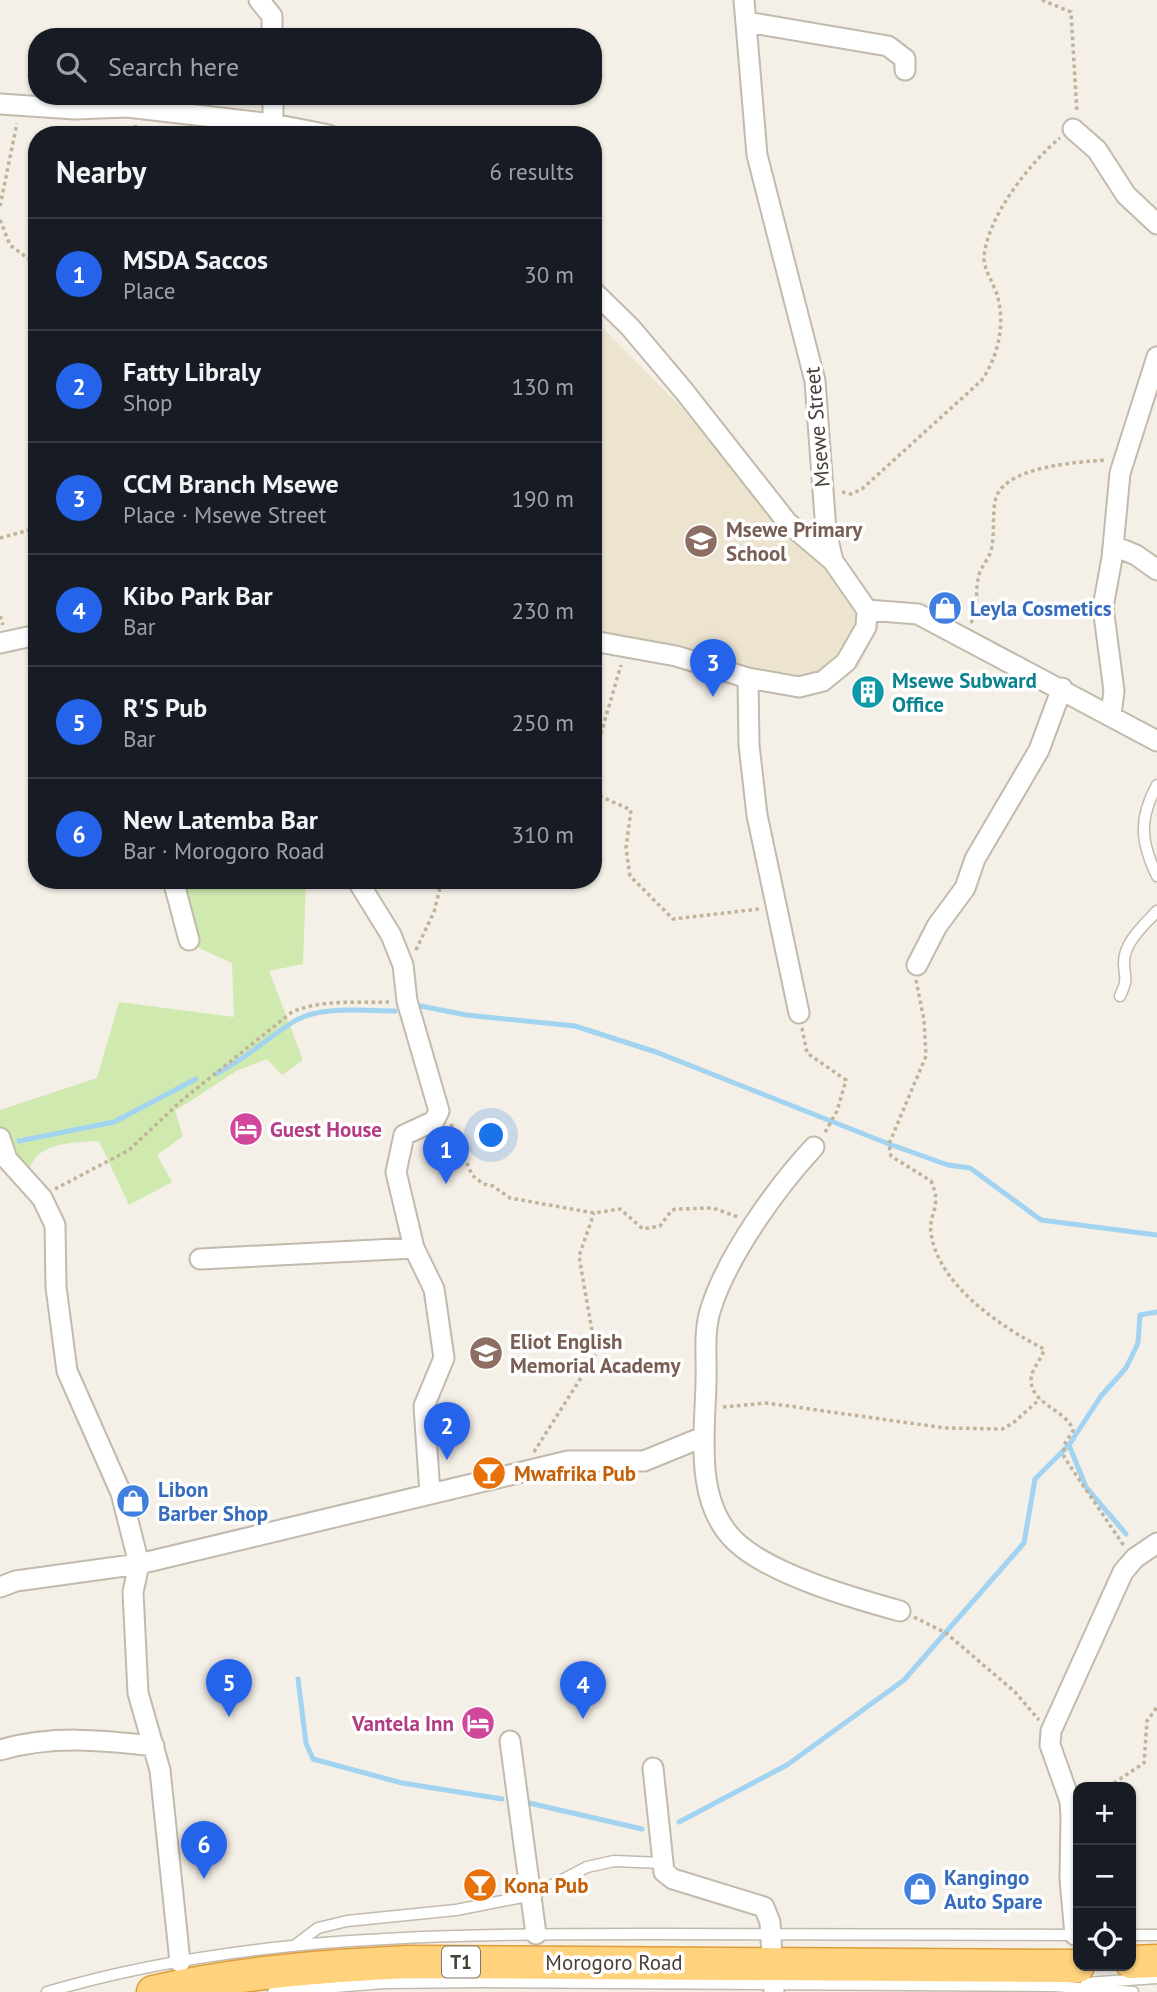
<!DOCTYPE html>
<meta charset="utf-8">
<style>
:root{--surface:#171b24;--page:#242831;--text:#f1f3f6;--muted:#9ea1a6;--line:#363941;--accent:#2563eb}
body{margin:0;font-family:"PT Sans",sans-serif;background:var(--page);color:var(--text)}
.controls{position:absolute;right:21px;bottom:21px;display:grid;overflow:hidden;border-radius:14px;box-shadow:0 2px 5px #0004}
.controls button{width:63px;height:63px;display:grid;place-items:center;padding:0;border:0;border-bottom:2px solid var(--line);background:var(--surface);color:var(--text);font:35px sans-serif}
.you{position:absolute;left:492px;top:1136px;width:24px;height:24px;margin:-18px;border:5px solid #fff;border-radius:50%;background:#1a73e8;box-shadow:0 0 0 10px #1a73e833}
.badge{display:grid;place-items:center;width:46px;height:46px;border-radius:50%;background:var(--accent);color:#fff;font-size:23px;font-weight:700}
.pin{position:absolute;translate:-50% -58px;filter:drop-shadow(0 2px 4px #0008)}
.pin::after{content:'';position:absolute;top:37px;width:24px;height:21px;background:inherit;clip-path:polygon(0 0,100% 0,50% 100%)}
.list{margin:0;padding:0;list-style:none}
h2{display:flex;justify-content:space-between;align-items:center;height:91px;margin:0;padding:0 28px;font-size:30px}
h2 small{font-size:23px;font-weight:400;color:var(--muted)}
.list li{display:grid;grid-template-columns:46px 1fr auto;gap:21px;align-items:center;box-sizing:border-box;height:112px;padding:0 28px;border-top:2px solid var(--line)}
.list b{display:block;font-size:26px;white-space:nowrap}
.list p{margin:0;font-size:23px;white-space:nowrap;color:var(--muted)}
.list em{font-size:23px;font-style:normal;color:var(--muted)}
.icon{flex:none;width:38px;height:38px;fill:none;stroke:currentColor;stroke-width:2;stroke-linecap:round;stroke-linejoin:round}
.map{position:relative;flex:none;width:1157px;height:1992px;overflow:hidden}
.search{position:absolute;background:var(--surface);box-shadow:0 2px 5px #0004;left:28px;top:28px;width:574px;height:77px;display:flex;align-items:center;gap:18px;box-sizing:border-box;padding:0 24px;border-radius:28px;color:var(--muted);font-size:26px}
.panel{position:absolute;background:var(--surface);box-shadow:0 2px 5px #0004;left:28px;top:126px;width:574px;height:763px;border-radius:28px}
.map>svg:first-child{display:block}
</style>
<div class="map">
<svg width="1157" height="1992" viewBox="0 0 1157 1992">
<rect width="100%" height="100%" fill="#f4efe7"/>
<path fill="#ede4d0" d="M593,318l291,295 -25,54 -35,16 -231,-47z"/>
<path fill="#d0e9af" d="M176,880h130l-3,84 -34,7 34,89 -21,15 -15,-16 -29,11 -63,41 8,25 -26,19 15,27 -43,23 -30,-64c-19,1 -48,1 -63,16 -3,3 -6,11 -8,15l-28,-20v-42l97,-32 22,-76 115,15 -2,-54 -35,-16z"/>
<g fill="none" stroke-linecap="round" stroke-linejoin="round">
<path stroke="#a2d3f1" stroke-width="5" d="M421,1006l45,9 109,11 81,26 233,92 59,21 22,3 71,52 116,15
M216,1074c28,-14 50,-35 77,-52 27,-17 72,-11 102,-11
M19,1141l95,-19 82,-43
M1069,1445l17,42 40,47
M298,1679l8,64 7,16 89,24 100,16
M529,1803l113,26
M679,1822l108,-57 117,-85 120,-137 11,-64 34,-34 32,-49 25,-28 12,-25 2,-28 17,-3"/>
<g stroke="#c2baac" stroke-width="13">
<path id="service" d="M1157,785c-18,33 -17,56 0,91
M1120,996c8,-17 5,-16 4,-32 -1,-21 20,-39 33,-53
M1131,1935h26
M294,1946l24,-18 29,-7 109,-11 77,-15 54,-28 27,-6 48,2
M1086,1983l71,-5
M47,1992c197,-58 400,-58 603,-58 142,1 285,0 428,1
M273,1992l111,-9 99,-1 571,4 79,6"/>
</g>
<g stroke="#c2baac" stroke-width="23">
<path id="minor" d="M259,0l13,16v21
M747,22l141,24 17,13v11
M273,96v28
M0,104l75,5 52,-2 146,17 56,11
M1073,129l24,21 29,45 31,29
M593,291l37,36 54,64 103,131 46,39
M1114,546l22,9 21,15
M867,610l51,4 239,127
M593,641l83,15 72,22 51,9 24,-6 23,-19 20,-35 1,-17 -34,-49 -7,-30 -11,-150 -58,-226 -13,-155
M0,643l37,-8
M748,678l1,67 8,70 42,198
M1111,714l3,-23 -11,-84 9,-49 8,-85 37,-116
M173,880l16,60
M357,880l34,55 12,30 4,36 32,110 -5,10 -30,14 -8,37 18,76 20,41 10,69 -20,48 6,88
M917,965l20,-39 28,-38 10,-29 64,-109 23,-62
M0,1138l7,21 35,39 13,27 1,62 11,84 54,122 18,71 -6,28 5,101 22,77 20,192
M814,1147c-38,41 -86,108 -103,161 -8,24 -4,50 -5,74 -1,52 -12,118 28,158 34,34 119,58 166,71
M200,1259l214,-11
M0,1587l16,-6 123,-17 429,-103h76l59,-24
M510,1741l26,193
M0,1750c52,-15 101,-10 154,-4
M653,1768l11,104 9,7 91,28 6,15 4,70
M1075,1935l-5,-56 1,-63 -1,-15 -20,-56 1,-14 72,-159 12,-14 22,-15"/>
</g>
<g stroke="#e09c35" stroke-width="35">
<path id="trunk" d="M1131,1962l26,-1
M153,1992c84,-19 169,-26 255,-30l670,4"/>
</g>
<path stroke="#c1b29a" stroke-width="3.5" stroke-dasharray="3.5 3.5" stroke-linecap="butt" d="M1042,0l29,12 6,101
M135,125l3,10
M0,206l17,-83
M0,220l10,25 27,20
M842,492l9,2 11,-5 120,-109c16,-24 23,-54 16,-82 -3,-13 -14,-27 -14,-40 2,-40 47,-97 76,-120
M0,538l37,-10
M0,616l3,9
M971,623c9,-20 3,-29 8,-48 2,-8 9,-15 12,-24 4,-16 1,-33 4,-49 5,-36 84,-40 111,-42
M593,761l28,-96
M593,793l38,17 -5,38 4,28 43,43 86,-10
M416,950l18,-38 8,-32
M916,980l8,40 2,36 -37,88 2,12 40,25c12,27 -3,32 0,52 7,52 70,94 113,116 -2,10 -13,20 -13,31 0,25 37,30 42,51l-9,14v12l60,89
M802,1028l5,25 39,27 -9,31 -13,23
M451,1124l21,51 11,9 10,2 17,12 84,15 26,-4 23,20 17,-3 12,-16 5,-1 36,-1 25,9
M55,1189l74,-39 52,-49 111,-89c30,-13 67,-9 99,-10
M723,1407l44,-4 178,25 57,1 11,-6 27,-24
M534,1452l62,-98 -17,-98 15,-43
M914,1617l32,16 69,59 24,28
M1108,1787l36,-24 3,-42 10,-14"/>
<use href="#service" stroke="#fff" stroke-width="10"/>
<use href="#minor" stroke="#fff" stroke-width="19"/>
<use href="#trunk" stroke="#ffd27e" stroke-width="32"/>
</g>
<defs>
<g id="school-disc" transform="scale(1.75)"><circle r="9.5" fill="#8d6e63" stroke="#fff"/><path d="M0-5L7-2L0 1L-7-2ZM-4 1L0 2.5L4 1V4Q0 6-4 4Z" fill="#fff"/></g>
<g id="shop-disc" transform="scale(1.75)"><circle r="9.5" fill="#3f7fe0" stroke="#fff"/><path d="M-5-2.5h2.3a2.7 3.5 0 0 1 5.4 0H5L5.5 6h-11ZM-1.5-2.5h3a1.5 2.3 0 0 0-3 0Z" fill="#fff"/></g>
<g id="building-disc" transform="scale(1.75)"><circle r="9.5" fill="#0f9aa8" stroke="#fff"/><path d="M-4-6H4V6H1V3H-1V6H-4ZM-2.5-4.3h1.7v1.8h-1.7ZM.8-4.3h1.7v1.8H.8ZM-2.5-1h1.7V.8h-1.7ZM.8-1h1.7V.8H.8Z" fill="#fff"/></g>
<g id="hotel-disc" transform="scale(1.75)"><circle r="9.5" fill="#d1479c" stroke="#fff"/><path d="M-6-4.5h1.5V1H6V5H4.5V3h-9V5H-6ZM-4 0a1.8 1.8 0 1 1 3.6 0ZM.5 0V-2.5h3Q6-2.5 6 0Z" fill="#fff"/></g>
<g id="bar-disc" transform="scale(1.75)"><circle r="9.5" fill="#e8710a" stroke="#fff"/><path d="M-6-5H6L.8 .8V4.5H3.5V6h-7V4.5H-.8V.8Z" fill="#fff"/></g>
</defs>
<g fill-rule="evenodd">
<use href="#school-disc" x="701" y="541"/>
<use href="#shop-disc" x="945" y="608"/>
<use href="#building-disc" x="868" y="692"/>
<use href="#hotel-disc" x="246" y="1129"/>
<use href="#school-disc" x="486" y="1353"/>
<use href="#bar-disc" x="489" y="1473"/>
<use href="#shop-disc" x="133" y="1501"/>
<use href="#hotel-disc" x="478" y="1723"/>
<use href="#bar-disc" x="480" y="1885"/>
<use href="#shop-disc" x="920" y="1889"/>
</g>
<g text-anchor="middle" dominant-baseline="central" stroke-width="7" stroke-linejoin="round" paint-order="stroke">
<rect fill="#fff" stroke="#7e7972" stroke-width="2" x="442" y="1946.5" width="38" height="31" rx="5"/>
<g font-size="19" font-weight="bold" fill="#474036">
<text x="461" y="1962">T1</text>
</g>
<g font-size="21" fill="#474036" stroke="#fff">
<text transform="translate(817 427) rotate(-95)">Msewe Street</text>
<text x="614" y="1962">Morogoro Road</text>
</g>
<g font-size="21" font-weight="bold" fill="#785e54" stroke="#fff" text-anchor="start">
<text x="726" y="529">Msewe Primary<tspan x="726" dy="24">School</tspan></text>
<text x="510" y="1341">Eliot English<tspan x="510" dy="24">Memorial Academy</tspan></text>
</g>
<g font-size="21" font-weight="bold" fill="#366cbe" stroke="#fff" text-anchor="start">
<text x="970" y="608">Leyla Cosmetics</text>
<text x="158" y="1489">Libon<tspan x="158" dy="24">Barber Shop</tspan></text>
<text x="944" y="1877">Kangingo<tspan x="944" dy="24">Auto Spare</tspan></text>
</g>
<g font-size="21" font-weight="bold" fill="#0d838f" stroke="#fff" text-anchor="start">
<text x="892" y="680">Msewe Subward<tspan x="892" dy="24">Office</tspan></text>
</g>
<g font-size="21" font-weight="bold" fill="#b23c85" stroke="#fff" text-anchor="start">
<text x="270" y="1129">Guest House</text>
<text x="454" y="1723" text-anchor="end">Vantela Inn</text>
</g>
<g font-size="21" font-weight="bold" fill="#c56008" stroke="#fff" text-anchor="start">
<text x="514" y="1473">Mwafrika Pub</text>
<text x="504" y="1885">Kona Pub</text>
</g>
</g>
</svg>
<div class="controls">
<button>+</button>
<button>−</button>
<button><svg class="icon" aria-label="locate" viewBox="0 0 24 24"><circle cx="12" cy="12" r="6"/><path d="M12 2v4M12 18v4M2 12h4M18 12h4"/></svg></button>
</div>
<div class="you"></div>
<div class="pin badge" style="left:446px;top:1184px">1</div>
<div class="pin badge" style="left:447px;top:1460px">2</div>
<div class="pin badge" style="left:713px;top:697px">3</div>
<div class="pin badge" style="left:583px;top:1719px">4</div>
<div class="pin badge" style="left:229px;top:1717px">5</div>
<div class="pin badge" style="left:204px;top:1879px">6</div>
<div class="search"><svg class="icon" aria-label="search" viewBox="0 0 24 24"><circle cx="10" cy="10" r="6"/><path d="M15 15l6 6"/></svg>Search here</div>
<section class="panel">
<h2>Nearby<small>6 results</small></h2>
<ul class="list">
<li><span class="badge">1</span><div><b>MSDA Saccos</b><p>Place</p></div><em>30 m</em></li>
<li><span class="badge">2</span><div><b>Fatty Libraly</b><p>Shop</p></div><em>130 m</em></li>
<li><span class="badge">3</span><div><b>CCM Branch Msewe</b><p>Place · Msewe Street</p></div><em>190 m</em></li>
<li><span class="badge">4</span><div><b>Kibo Park Bar</b><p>Bar</p></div><em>230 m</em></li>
<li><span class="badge">5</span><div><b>R'S Pub</b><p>Bar</p></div><em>250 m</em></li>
<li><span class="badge">6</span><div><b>New Latemba Bar</b><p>Bar · Morogoro Road</p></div><em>310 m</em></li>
</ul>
</section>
</div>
